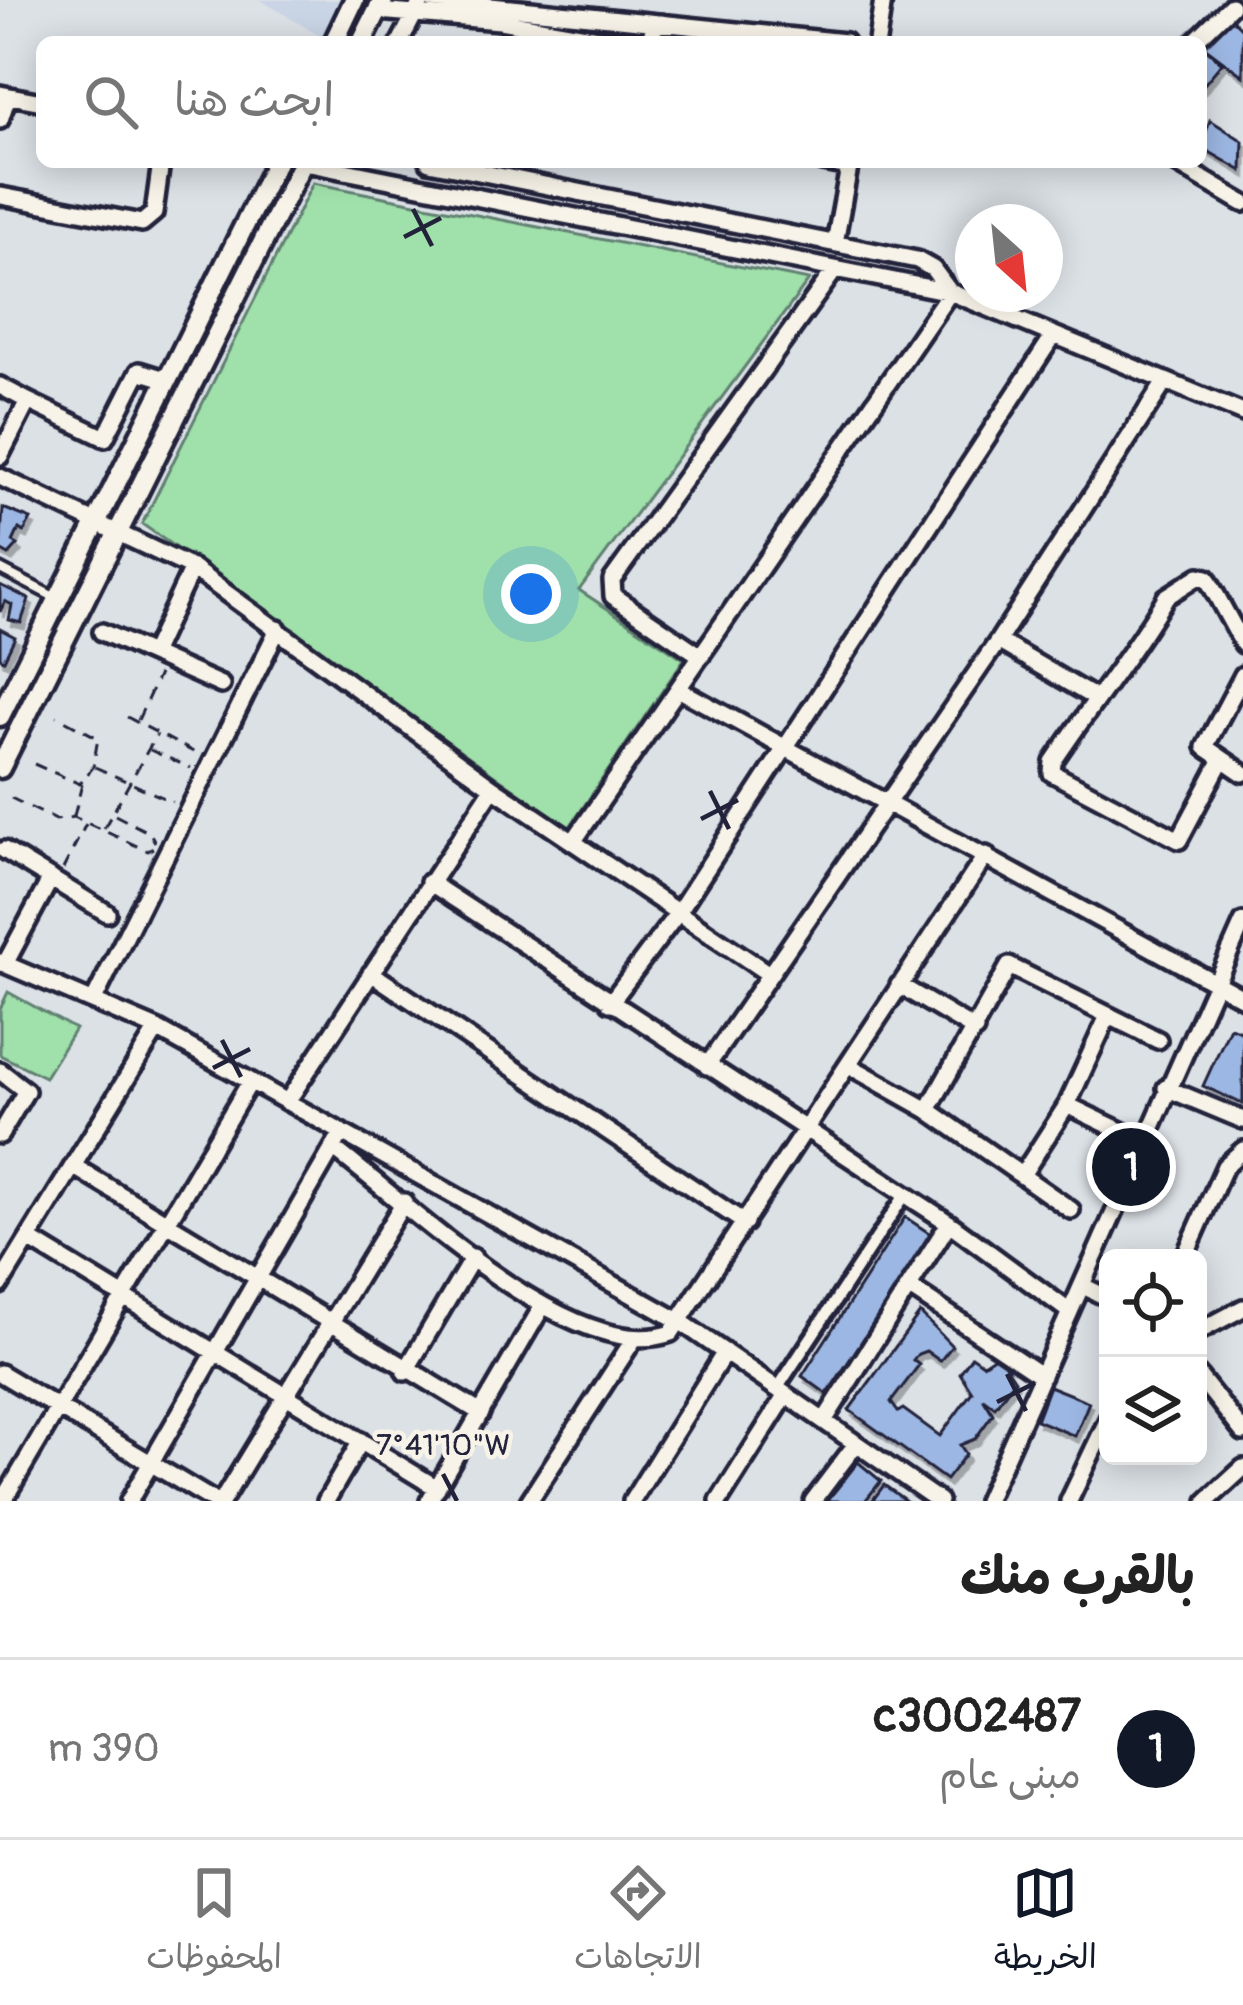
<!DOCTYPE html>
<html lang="ar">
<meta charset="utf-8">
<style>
:root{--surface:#fff;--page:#f6f6f6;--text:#222;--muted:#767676;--line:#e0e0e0;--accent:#111827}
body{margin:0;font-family:Pangolin,"Playpen Sans Arabic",sans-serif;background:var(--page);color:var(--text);direction:rtl}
.controls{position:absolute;right:36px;bottom:36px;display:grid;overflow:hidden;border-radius:18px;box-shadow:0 6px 30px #0003}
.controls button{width:108px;height:108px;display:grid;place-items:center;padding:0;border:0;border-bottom:3px solid var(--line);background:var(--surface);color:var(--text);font:60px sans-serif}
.compass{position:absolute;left:955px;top:204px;width:108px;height:108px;border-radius:50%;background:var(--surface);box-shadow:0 6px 30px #0003;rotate:153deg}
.you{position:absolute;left:531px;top:594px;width:42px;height:42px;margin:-30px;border:9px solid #fff;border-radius:50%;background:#1a73e8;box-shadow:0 0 0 18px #1a73e833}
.badge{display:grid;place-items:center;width:78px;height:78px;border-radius:50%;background:var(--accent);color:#fff;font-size:39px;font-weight:700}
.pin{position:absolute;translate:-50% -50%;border:6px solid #fff;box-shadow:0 3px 12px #0006}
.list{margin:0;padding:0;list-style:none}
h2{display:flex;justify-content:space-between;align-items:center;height:156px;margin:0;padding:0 48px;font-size:51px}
h2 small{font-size:39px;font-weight:400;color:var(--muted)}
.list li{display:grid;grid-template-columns:78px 1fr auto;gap:36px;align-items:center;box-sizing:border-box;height:180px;padding:0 48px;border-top:3px solid var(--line)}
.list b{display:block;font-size:45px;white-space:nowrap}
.list p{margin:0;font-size:39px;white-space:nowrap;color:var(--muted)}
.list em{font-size:39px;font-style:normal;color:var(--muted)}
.icon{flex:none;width:66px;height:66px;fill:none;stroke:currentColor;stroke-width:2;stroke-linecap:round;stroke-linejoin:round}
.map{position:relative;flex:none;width:1243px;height:1501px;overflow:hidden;direction:ltr}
.search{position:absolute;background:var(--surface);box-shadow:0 6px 30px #0003;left:36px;right:36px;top:36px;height:132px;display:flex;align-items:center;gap:30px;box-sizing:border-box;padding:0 42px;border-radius:18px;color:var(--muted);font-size:45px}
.sheet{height:336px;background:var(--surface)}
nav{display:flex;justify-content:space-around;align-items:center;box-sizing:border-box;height:168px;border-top:3px solid var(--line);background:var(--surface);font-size:33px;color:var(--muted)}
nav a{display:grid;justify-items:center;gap:6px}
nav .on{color:var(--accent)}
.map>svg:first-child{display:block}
</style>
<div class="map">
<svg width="1243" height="1501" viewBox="0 0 1243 1501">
<defs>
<filter id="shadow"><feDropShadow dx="3.5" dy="6" stdDeviation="0" flood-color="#0004"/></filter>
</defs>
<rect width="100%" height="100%" fill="#dce1e6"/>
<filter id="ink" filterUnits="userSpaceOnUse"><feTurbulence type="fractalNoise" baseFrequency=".00833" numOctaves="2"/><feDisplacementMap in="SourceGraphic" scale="24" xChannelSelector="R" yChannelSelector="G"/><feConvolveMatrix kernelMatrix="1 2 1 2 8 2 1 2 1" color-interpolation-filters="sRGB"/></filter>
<g filter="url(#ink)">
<path fill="#c9d4e5" d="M261,0h80l-18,38z"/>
<path fill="#a0e0aa" stroke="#618172" stroke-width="3" d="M313,183l496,97 -230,310 105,69 -115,169 -427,-304z
M8,992l67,37 -30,48 -45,-22v-46z"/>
<path fill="#9cb7e3" stroke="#22223b" stroke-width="3" filter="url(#shadow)" d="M1231,18l12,12v46l-40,-30z
M1203,46l19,17 -21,25v-40z
M1210,120l33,21 -1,30 -41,-24z
M3,508l28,11 -7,13 -5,-3 -6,13 5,3 -9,10 -9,-5z
M0,585l29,14 -8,24 -12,-3 3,-15 -7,-4 -5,11z
M0,629l15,8 -11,23 -4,-2z
M1230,1027l13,5v72l-40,-18z
M905,1217l27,18 -105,159 -25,-18z
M920,1313l32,33 -12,15 -14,-10 -8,3 -5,6 6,5 -28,37 7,10 5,-3 37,27 32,-44 -12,-19 12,-17 11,8 15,-10 17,26 -20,27 -12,-9 10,16 -18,25 -15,6 6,9 -20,26 -97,-70z
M1049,1386l40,16 -14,34 -39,-16z
M858,1462l23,19 -16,20h-38z
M884,1485l22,16h-34z"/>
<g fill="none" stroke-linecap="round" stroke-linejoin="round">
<g stroke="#22223b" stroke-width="16">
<path id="service" d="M0,569l56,29"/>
</g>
<g stroke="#22223b" stroke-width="20">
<path id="pedestrian" d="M777,1389l128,-194"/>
</g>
<g stroke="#22223b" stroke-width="24">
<path id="minor" d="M432,0l413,42
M378,11l122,10 120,21
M877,41l6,-41
M400,42l22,-42
M650,42l3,-13 9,-6
M1194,42l37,-36
M0,94l42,8
M0,120l8,-24
M300,162l650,130 293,121
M429,162l488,98 16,9 17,23
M822,162l27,5
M1174,162l69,41
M1,196l141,27 12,-10 7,-51
M835,243l15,-81
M0,386l28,15
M0,456l28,-55 77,37 34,-67 26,8
M0,477l192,91 301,220 276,186
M102,632l119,53
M998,641l97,57
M152,654l40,-86
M701,656l-88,-60 -1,-16 222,-309
M1243,675l-38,72 38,26
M678,689l565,309
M1221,761l-42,79 -127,-67 1,-11c37,-56 78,-106 113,-165l33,-21 8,2 36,66
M573,842l377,-550
M4,850l103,63
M429,882l520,341 121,89
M0,962l157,67 524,293 258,179
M5,964l46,-86
M371,973l374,250
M899,985l76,45
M94,1000l184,-371
M610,1003l67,-89 376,-578
M848,1065l80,45 143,100
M707,1066l291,-425 165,-256
M0,1071l26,20 -26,44
M1166,1088l77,32
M287,1102l206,-314
M1067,1105l77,37
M928,1110l81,-144 149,74
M333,1148c74,55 242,220 338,185l315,-478
M73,1166l408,247
M1024,1172l43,-67 41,-89
M29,1239l408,249
M1184,1258l41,-92 18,-16
M0,1285l157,-256
M1083,1286l25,12
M910,1288l132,88
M1198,1332l45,-24
M405,1372l68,-115
M0,1373l214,128
M1198,1375l45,57
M824,1421l125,-198
M3,1501l247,-419
M129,1501l208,-360
M222,1501l182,-299
M326,1501l35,-60
M429,1501l113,-194
M529,1501l105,-162
M632,1501l93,-149
M719,1501l67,-106
M813,1501l43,-57
M986,1501l257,-579
M1069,1501l39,-82
M1207,1501l36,-33"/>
</g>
<g stroke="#22223b" stroke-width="27">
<path id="tertiary" d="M334,42l20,-42
M362,42l21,-42
M0,716l276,-554
M0,768l303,-606"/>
</g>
<path stroke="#22223b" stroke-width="3" stroke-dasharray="12 9" stroke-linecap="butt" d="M127,717l72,38
M138,720l21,-46
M150,750l41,18
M34,764l46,20 13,-17 5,-29 -41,-22
M95,767l78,35
M11,798l45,22 18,-3 74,34 5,-3
M115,815l35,18 5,9
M74,816l8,-32
M104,828l53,-94
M63,869l23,-45"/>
<use href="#service" stroke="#f7f3e8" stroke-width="8"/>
<use href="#pedestrian" stroke="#f7f3e8" stroke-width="10"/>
<use href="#minor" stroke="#f7f3e8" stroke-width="15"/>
<use href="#tertiary" stroke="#f7f3e8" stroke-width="18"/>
</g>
</g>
<path fill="none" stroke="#22223b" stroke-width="4.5" d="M413,209l19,37M404,237l37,-19M710,791l19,38M701,819l37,-19M222,1040l19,37M213,1068l37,-19M1007,1374l19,37M997,1402l38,-19M443,1474l14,27"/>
<g font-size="30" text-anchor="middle" fill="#22223b" stroke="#f7f3e8" stroke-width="9" stroke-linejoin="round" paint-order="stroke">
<text x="443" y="1455">7°41'10"W</text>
</g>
</svg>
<div class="controls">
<button><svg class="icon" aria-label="locate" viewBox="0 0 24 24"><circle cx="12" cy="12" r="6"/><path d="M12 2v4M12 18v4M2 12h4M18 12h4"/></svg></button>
<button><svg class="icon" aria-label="layers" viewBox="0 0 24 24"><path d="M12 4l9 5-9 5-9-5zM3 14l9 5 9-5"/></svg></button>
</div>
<svg class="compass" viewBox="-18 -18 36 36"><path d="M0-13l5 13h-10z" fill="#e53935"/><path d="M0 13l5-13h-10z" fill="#767676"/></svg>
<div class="you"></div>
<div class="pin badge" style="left:1131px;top:1167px">1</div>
<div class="search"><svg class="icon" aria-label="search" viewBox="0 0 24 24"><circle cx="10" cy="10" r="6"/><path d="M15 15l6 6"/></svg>ابحث هنا</div>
</div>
<section class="sheet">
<h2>بالقرب منك<small></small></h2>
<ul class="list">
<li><span class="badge">1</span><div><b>c3002487</b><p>مبنى عام</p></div><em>390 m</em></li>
</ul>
</section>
<nav>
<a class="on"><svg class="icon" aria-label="map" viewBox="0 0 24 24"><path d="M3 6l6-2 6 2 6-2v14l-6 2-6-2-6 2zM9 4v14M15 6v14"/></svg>الخريطة</a>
<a><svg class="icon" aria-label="directions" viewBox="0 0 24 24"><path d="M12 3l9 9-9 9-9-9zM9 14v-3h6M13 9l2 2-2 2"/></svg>الاتجاهات</a>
<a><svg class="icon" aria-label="saved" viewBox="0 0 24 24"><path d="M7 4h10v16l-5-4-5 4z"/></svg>المحفوظات</a>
</nav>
